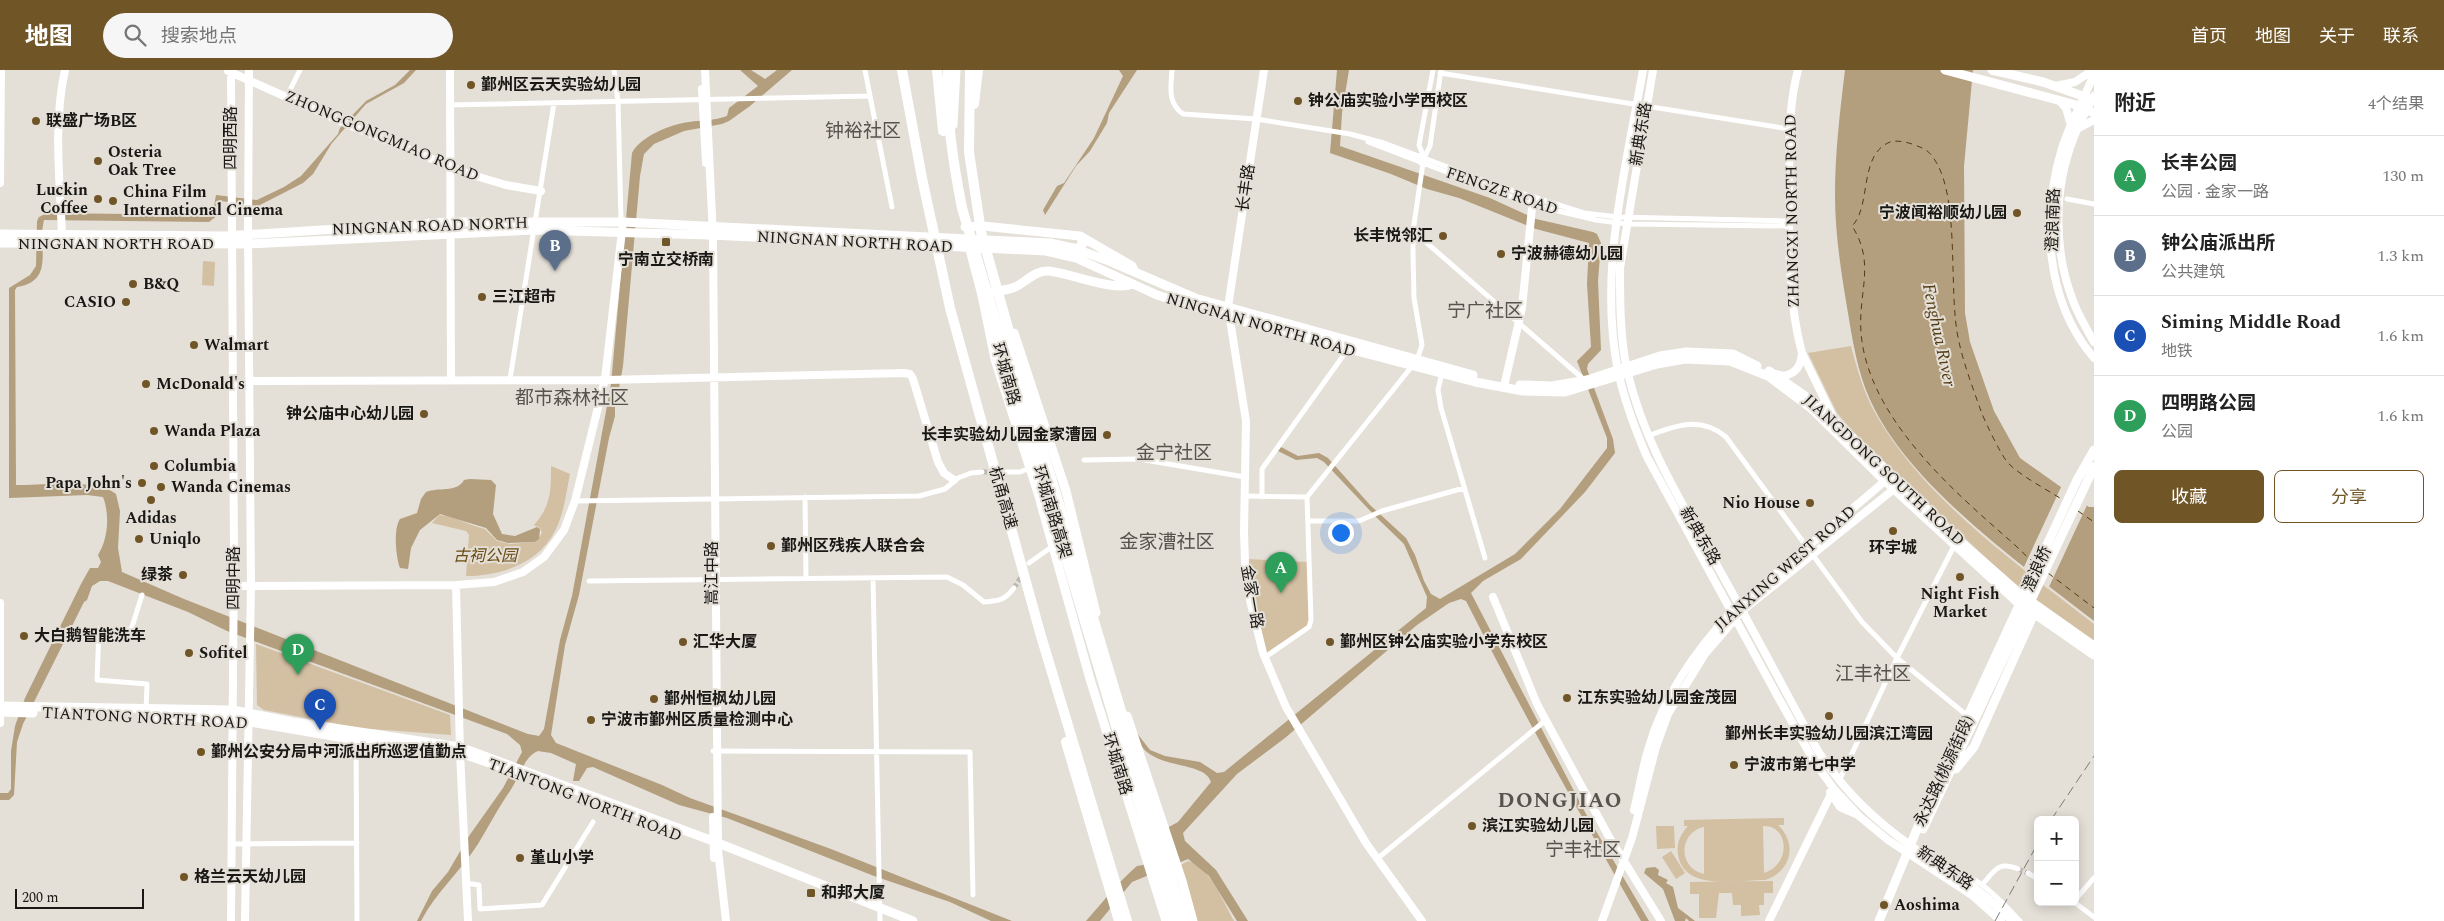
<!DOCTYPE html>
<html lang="zh">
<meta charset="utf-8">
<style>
:root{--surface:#fff;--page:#f6f6f6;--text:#222;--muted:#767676;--line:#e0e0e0;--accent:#705527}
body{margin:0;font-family:Spectral,"Noto Sans SC",serif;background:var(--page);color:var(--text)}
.controls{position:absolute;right:15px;bottom:15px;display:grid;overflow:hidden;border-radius:8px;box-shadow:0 2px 12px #0003}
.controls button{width:45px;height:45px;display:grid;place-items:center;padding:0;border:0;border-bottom:1px solid var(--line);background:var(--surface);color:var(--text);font:25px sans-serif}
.scale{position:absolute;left:15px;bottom:12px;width:129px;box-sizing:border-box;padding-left:5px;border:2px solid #191815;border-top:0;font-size:14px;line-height:18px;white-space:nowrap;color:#191815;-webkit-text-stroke:4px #e4dfd7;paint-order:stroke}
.you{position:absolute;left:1340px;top:462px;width:18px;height:18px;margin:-12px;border:4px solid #fff;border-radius:50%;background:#1a73e8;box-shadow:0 0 0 8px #1a73e833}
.badge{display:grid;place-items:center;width:32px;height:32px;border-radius:50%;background:var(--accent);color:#fff;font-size:16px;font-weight:700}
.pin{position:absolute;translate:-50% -41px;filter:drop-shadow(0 1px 2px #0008)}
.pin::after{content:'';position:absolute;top:26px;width:18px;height:15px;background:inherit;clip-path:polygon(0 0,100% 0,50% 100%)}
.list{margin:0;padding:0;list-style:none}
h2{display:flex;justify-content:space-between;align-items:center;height:65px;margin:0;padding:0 20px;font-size:21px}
h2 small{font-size:16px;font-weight:400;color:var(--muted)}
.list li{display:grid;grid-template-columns:32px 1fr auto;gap:15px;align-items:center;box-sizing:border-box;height:80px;padding:0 20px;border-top:1px solid var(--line)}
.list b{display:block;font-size:19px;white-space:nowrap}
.list p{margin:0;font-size:16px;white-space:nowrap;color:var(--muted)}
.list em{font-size:16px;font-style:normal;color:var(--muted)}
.actions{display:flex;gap:10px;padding:15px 20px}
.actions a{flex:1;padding:11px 0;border:1px solid var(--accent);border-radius:8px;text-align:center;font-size:18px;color:var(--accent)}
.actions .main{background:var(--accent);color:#fff}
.icon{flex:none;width:28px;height:28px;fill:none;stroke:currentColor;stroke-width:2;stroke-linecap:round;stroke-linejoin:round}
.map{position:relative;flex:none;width:2094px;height:851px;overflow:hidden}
header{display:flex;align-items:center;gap:30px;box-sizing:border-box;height:70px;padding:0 25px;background:var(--accent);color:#fff}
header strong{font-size:24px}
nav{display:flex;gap:28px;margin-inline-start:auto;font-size:18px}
.search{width:350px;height:45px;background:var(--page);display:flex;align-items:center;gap:12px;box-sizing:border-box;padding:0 18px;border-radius:28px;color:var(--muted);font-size:19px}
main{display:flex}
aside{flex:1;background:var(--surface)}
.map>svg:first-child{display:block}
</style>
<header>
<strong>地图</strong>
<div class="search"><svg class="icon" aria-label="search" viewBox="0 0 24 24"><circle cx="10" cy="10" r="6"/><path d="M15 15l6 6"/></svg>搜索地点</div>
<nav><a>首页</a><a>地图</a><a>关于</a><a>联系</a></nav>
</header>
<main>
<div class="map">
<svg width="2094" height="851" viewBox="0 0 2094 851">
<rect width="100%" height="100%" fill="#e4dfd7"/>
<path fill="#d3bfa2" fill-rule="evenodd" d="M203,191l12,1 -1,24 -12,-1z
M1851,276c6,22 12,45 23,65 48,87 143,153 220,213v19l-73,-52 -164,-155 -20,-23 -29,-60z
M551,396l19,8c-4,19 -6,40 -15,57 -17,33 -55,45 -89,45l3,-41 -3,-4 -34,-8 7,-8c16,1 31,11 46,14l12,12 13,3 26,-2 6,-9 -2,-5 -6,-3c17,-19 17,-34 17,-59z
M1247,489l61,3 1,62 -43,29z
M256,574l194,71 1,20 -92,-7 -95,-18 -7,-5z
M1784,748v7h-6c20,19 13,47 -13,55 -27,0 -82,12 -87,-26 -2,-11 3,-20 10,-28h-4v-6zM1763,756c27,-1 28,39 1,47zM1703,757h1v47c-26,-6 -26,-40 -1,-47z
M1656,756h18l1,22 -18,1z
M1671,781l14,22 -9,6 -14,-22z
M1188,791c23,7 35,41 46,60h-37l-16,-56z
M1773,811v12h-9v12h-5l1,10 -19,1v-11h-8l-1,-12h-13l-3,25h-17v-24h-9v-12z"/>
<path fill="#b39e7d" d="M410,0h6l-12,13 -38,21 -34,39 -19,31 -10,9 -45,23 -37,-5 -3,14 -9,7 -165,-2c-7,26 12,61 -27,67l-2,3 1,195c27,1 79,-7 100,9l4,17 -2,37 4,24 62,27 344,135 11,2 5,-7 16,-89 12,-44 39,-212 21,-231c9,-17 39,-29 57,-31 13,-2 25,-1 38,-6l2,-8 29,-22 -18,-16h11l14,9 12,-9h15l-42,36 -21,15 -7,3 -38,7 -30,13 -10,10 -4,22 -17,190 -4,22 -4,5v23l-6,22 -30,157 -14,50 -14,90 5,8 106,42 28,13 141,51 181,72h-21l-41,-19 -76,-26 -147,-58 -48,-13 -86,-38 -6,1 -8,13h-6l3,-17 -25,-11 -13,-2c-14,5 -20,29 -28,40 -12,17 -21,35 -32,53 -17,27 -42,48 -57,77h-4l15,-30 16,-19 21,-36 34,-48 19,-36 -2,-7 -13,-11 -280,-103 -39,-19 -80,-31h-8l-8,5 -5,14 -3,2 -61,122 -6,18 -3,53 -5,5h-9v-7h8l3,-4v-38l4,-25 10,-28 56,-114 9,-16h8l3,-6 -3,-7c10,-16 12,-40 5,-58l-16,-2 -78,3v-210l21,-13 6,-9 1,-45 2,-4 8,-4 159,2 7,-3 3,-17 41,5 27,-13 17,-11 37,-42 2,-6 26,-27 29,-16z
M1119,0h18l-28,43 -2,10 -17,28 -14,15 -31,49 -2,-5 14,-24 7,-3 30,-45 29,-62z
M1337,0h12l-7,43 -2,33 150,52 46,21 57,13 4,2 4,9 -3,38 3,69 -13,14 -1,5 26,70 2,14 -30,39 -64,67 -38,22 -12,12 115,221 63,107h-8c-60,-105 -120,-211 -175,-320l-5,-2 -12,4 -32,22 -132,113 -48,36 -54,59 2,8 31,29 32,51h-11l-28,-45 -21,-17 -56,23 -32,39h-14c17,-19 32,-39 51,-55l6,-1 7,-5 17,-32 11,-6 33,-40c-7,-24 -69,-9 -75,-50l14,18 15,6 35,6 17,11 7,-1 202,-164 1,-11 -23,-53 -28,-27 -52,-55 -7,-4 -21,2 -18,-9 3,-4 17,9 21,-3 9,5 42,47 36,33 9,17 9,26 7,13 9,5 75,-45 45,-45 47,-61v-10l-30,-77 14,-14 -4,-63 2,-41 -53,-14 -77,-31 -32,-9 -36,-15 -61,-21z
M1845,0h128l-9,96 1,147 5,29 24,69 26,47 69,49h5v114c-72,-56 -177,-130 -219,-211 -15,-28 -21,-60 -26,-91 -7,-41 -14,-83 -14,-124 0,-42 5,-84 10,-125z
M470,409l21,1 5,5 -3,29 9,20 13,2 22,-9 3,2 -1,10 -4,3 -27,1 -11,-3 -11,-12 -46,-14 -20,16 -9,18 -3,21 -8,-1c-4,-10 -7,-39 0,-49l17,-6 4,-14 5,-7c12,-5 31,1 38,-12z
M1655,797l4,3 -1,5 10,5 -2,3 7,4 5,21 17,13h-6l-3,-3 -1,3h-10l-12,-32 -19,-16 2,-5z"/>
<path fill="#e4dfd7" d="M2062,415l26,18 -40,86 -25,-20z"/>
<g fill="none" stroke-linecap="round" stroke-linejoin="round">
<path stroke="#533b11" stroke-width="1" stroke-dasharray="6 5" stroke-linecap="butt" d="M2078,441l16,11
M2035,493c-10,-7 -18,-17 -28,-25 -58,-51 -139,-122 -146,-205 -3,-41 15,-70 -9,-107 20,-20 6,-71 38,-84 7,-2 16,0 22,2 8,3 15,5 20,12 30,38 15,136 27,186 5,23 15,49 23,72 5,11 19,42 27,50 15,14 37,25 54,36
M2048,503l46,35"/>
<path stroke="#bbb7b0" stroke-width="5" stroke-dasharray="5 2.5" stroke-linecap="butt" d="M982,402h22
M1014,518l9,-14
M2018,799l10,4"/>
<path stroke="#fff" stroke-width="5" d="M614,0l4,31 3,121
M865,0l5,26
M1172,0c-1,16 -5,33 11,44l73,5 94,15 34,9 109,41 91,29 34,4 171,4
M1440,3l349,56
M287,26l13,-26
M450,35l420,-9 22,111
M1368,72l165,63 63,15 31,4 162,2
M1424,88l6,-12 11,-76
M1424,88l-5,-13 14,-75
M2067,129l27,5
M1413,161l168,146v4
M1442,303l-4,17 3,18 44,150
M510,309l44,-276
M1648,366c28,-11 53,-20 78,1l136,185 35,36 67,55
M1084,390l55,-1 106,18
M1004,402h16l10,-4
M1244,426l63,1 110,-137 5,-15 -8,-47 -1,-44v-23l10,-68
M805,427l1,82
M1262,427v-28l86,-120
M575,431l344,-5 26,-7 13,-11 13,-5 11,-1
M1309,451h50l23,-10 82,-23
M1029,493l24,-17
M873,508l7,343
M589,511l358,-4 16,8 21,17c15,-1 21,-2 30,-14
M142,525l-11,35 -32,-1 -2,51 50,4 -1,26
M1264,588l45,-31 2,-7 -4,-123
M356,670l1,181
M713,681l257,1 3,143
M1839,711l58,-123 58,-114
M231,774l126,-1
M1378,788l168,-138
M1949,798c29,8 51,32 71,53
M2028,803l10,6
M466,813l13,2 1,24 62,-4 51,-83
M1982,815c13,-15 16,-24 36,-16
M2075,830l19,-22
M2074,832l20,15"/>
<path stroke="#fff" stroke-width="8" d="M450,0l1,309
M705,0l8,166 5,614 8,71
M1264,0l-36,237 18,114 -2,110 1,32 5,37 13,53 23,54 80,136 56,78
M1643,0c-17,98 -45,201 -25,301 6,29 17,58 29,86l131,240 37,66 19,26 25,27 29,24 85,56 28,25
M1653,0l-33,198c0,33 0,69 7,102 18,78 59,139 97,208 32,57 62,115 94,173 27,41 56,69 96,97 36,24 67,40 98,73
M1798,0c-10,37 -8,73 -9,111 0,57 -2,116 13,172
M228,1l128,57 113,46 37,11 35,6
M2094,4c-10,25 -24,49 -32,74 -21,70 -17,153 32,210
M2055,16l20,-4 18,-12
M702,19l4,74
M2094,26c-7,13 -15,27 -20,41 -20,50 -21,110 -2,161 5,15 14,30 22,44
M2059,30l7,8 5,18
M2079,58l15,-8
M1423,93l1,-5
M0,113l1,-113
M62,165c-2,-54 -9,-111 3,-165
M1776,304l8,2c13,-3 17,-11 18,-23l31,64
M249,311l358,-1 297,-7 6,1 3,5 25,83 6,11 10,7
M1505,312l17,-74 11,-110
M456,515l4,168 8,168
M234,516l222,-1 38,-3 29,-10 21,-15 20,-27 11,-29 30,-122 18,-157
M1493,527l44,107 71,131 53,86
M0,533v120
M1830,722l10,15 16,7
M1634,740c5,-20 8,-40 14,-60 15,-54 47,-98 84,-139l153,-130
M713,747l1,41
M231,851l3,-367 -3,-484
M245,851l6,-336 -3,-350 1,-165
M1602,851l30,-83 24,-91 12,-33 37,-60 37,-43 152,-122
M1769,851l61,-125"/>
<path stroke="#fff" stroke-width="9" d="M1945,0l135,36 14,7
M1992,0l51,12 51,18
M953,55l3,-55
M623,152l427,21 23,5 36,13 86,37 278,77
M965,157l18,-1 97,10
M0,164l225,2 224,-14h172
M0,173l248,1 287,-14 174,5 337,16 30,7 81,37 73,23 245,64 48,9 42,1 92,-28 28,-5 45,2 38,15 44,33 70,69 134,123 78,54
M969,176l14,53
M1073,178h5l5,-4 -3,-8 52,30 3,6
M992,222c7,-1 16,-2 23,-5 11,-5 20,-17 34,-16 20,2 67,21 83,13
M1014,263l52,158 30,122
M1769,301l52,36 123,119
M1520,315l32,1 35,-6 73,-24 26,-4 47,2 24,12
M1041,434l49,175 76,242
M1963,474l56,49 75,53
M0,636l233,4 60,12 167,25 253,94 200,80
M0,642l33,1
M144,646l89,3 123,21 57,5 47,8 53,18
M1127,646l55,165 11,40
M1956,699l18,-22 62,-138
M1923,759l171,-362
M1879,851l50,-121 148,-320 17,-30"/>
<path stroke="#fff" stroke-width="10" d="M902,0l20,108 28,130 91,328 86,285
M937,0l6,61
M948,0c-2,47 5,92 14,138l212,713
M970,0l-1,82 12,80 54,192 149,497
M974,34l4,-34
M982,223l14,68 48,149
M1066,672l53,179"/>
<path stroke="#7e7b76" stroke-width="1" stroke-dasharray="10 5" stroke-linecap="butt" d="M2051,750l43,-64
M1995,851l43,-78"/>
</g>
<g fill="#705527" stroke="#e4dfd7" stroke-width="2">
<circle cx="471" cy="15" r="5"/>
<circle cx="1298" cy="31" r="5"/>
<circle cx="36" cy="51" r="5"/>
<circle cx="98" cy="91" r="5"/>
<circle cx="98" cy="129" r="5"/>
<circle cx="113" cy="131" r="5"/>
<circle cx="2017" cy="143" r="5"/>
<circle cx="1443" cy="166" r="5"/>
<rect x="661" y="167" width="10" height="10" rx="2.5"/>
<circle cx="1501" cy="184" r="5"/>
<circle cx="133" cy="214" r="5"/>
<circle cx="482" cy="227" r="5"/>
<circle cx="126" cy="232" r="5"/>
<circle cx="194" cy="275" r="5"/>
<circle cx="146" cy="314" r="5"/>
<circle cx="424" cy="344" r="5"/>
<circle cx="154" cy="361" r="5"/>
<circle cx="1107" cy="365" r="5"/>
<circle cx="154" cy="396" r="5"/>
<circle cx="142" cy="413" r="5"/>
<circle cx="161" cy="417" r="5"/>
<circle cx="151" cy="430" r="5"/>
<circle cx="1810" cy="433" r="5"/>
<circle cx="1893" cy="461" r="5"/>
<circle cx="139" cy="469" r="5"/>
<circle cx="771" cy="476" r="5"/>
<circle cx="183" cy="505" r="5"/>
<circle cx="1960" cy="507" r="5"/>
<circle cx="24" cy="566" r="5"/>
<circle cx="683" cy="572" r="5"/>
<circle cx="1330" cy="572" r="5"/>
<circle cx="189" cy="583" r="5"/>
<circle cx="1567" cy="628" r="5"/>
<circle cx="654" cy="629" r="5"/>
<circle cx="1829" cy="646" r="5"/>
<circle cx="591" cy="650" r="5"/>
<circle cx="201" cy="682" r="5"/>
<circle cx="1734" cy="695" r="5"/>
<circle cx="1472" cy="756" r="5"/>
<circle cx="520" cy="788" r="5"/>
<circle cx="184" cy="807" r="5"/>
<rect x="806" y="818" width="10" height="10" rx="2.5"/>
<circle cx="1884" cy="835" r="5"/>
</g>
<g text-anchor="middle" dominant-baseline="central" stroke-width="4" stroke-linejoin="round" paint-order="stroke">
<g font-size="16" font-weight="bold" fill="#191815" stroke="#e4dfd7" text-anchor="start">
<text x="481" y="15">鄞州区云天实验幼儿园</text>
<text x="1308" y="31">钟公庙实验小学西校区</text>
<text x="46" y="51">联盛广场B区</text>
<text x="108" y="82">Osteria<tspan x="108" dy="18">Oak Tree</tspan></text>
<text x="88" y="120" text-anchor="end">Luckin<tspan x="88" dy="18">Coffee</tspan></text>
<text x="123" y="122">China Film<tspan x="123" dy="18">International Cinema</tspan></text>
<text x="2007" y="143" text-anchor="end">宁波闻裕顺幼儿园</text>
<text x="1433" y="166" text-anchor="end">长丰悦邻汇</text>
<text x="1511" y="184">宁波赫德幼儿园</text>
<text x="666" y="190" text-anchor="middle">宁南立交桥南</text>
<text x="143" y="214">B&amp;Q</text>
<text x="492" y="227">三江超市</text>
<text x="116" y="232" text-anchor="end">CASIO</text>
<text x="204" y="275">Walmart</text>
<text x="156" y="314">McDonald's</text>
<text x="414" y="344" text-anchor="end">钟公庙中心幼儿园</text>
<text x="164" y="361">Wanda Plaza</text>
<text x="1097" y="365" text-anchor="end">长丰实验幼儿园金家漕园</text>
<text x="164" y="396">Columbia</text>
<text x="132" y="413" text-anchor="end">Papa John's</text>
<text x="171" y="417">Wanda Cinemas</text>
<text x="1800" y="433" text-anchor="end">Nio House</text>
<text x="151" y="448" text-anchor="middle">Adidas</text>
<text x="149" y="469">Uniqlo</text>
<text x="781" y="476">鄞州区残疾人联合会</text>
<text x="1893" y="478" text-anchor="middle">环宇城</text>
<text x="173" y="505" text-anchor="end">绿茶</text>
<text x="1960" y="524" text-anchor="middle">Night Fish<tspan x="1960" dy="18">Market</tspan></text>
<text x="34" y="566">大白鹅智能洗车</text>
<text x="693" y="572">汇华大厦</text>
<text x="1340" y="572">鄞州区钟公庙实验小学东校区</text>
<text x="199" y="583">Sofitel</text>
<text x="1577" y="628">江东实验幼儿园金茂园</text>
<text x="664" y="629">鄞州恒枫幼儿园</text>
<text x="601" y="650">宁波市鄞州区质量检测中心</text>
<text x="1829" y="664" text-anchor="middle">鄞州长丰实验幼儿园滨江湾园</text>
<text x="211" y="682">鄞州公安分局中河派出所巡逻值勤点</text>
<text x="1744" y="695">宁波市第七中学</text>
<text x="1482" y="756">滨江实验幼儿园</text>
<text x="530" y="788">堇山小学</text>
<text x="194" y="807">格兰云天幼儿园</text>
<text x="821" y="823">和邦大厦</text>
<text x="1894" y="835">Aoshima</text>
</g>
<g font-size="16" fill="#191815" stroke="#e4dfd7">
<text transform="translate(1641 64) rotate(-81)">新典东路</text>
<text transform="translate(382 66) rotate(23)">ZHONGGONGMIAO ROAD</text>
<text transform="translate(231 68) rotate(-90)">四明西路</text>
<text transform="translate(1246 118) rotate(-82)">长丰路</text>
<text transform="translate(1502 121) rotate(19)">FENGZE ROAD</text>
<text transform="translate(1792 141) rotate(-91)">ZHANGXI NORTH ROAD</text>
<text transform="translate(2053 150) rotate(-88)">澄浪南路</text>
<text transform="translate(430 156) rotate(-2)">NINGNAN ROAD NORTH</text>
<text transform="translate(855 172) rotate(3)">NINGNAN NORTH ROAD</text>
<text x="116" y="174">NINGNAN NORTH ROAD</text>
<text transform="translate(1261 255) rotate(16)">NINGNAN NORTH ROAD</text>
<text transform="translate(1006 304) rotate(74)">环城南路</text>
<text transform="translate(1884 400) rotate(43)">JIANGDONG SOUTH ROAD</text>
<text transform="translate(1003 428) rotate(74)">杭甬高速</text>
<text transform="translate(1052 442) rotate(73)">环城南路高架</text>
<text transform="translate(1700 466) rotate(60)">新典东路</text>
<text transform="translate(1785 498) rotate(-41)">JIANXING WEST ROAD</text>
<text transform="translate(2037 499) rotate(-66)">澄浪桥</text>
<text transform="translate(712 503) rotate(-90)">嵩江中路</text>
<text transform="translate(234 508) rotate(-90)">四明中路</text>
<text transform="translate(1252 527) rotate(80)">金家一路</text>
<text transform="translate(145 648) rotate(3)">TIANTONG NORTH ROAD</text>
<text transform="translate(1117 694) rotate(73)">环城南路</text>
<text transform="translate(1944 701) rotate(-65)">永达路(桃源街段)</text>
<text transform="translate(585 730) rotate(21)">TIANTONG NORTH ROAD</text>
<text transform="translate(1945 798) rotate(34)">新典东路</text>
</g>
<g font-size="16" font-style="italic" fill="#6a4b12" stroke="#e4dfd7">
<text x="485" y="486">古祠公园</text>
</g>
<g font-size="18" font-style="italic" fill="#533b11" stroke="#e4dfd7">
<text transform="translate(1939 265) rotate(78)">Fenghua Rıver</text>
</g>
<g font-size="19" fill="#57534d" stroke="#e4dfd7">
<text x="863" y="61">钟裕社区</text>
<text x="1485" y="241">宁广社区</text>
<text x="572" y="328">都市森林社区</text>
<text x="1174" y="383">金宁社区</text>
<text x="1167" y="472">金家漕社区</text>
<text x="1873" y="604">江丰社区</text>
<text x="1583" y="780">宁丰社区</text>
</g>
<g font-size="21" font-weight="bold" letter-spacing="1" fill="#57534d" stroke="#e4dfd7">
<text x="1560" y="731">DONGJIAO</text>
</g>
</g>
</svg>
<div class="controls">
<button>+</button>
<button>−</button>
</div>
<div class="scale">200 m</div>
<div class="you"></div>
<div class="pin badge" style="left:1281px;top:523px;background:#2e9e5b">A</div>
<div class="pin badge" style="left:555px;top:201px;background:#5c6f8a">B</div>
<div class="pin badge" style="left:320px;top:660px;background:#1a4fb4">C</div>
<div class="pin badge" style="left:298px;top:605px;background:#2e9e5b">D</div>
</div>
<aside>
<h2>附近<small>4个结果</small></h2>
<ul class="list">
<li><span class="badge" style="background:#2e9e5b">A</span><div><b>长丰公园</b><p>公园 · 金家一路</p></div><em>130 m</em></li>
<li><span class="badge" style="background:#5c6f8a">B</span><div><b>钟公庙派出所</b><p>公共建筑</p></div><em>1.3 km</em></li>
<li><span class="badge" style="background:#1a4fb4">C</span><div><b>Siming Middle Road</b><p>地铁</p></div><em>1.6 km</em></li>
<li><span class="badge" style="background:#2e9e5b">D</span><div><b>四明路公园</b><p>公园</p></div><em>1.6 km</em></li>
</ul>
<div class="actions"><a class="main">收藏</a><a>分享</a></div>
</aside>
</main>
